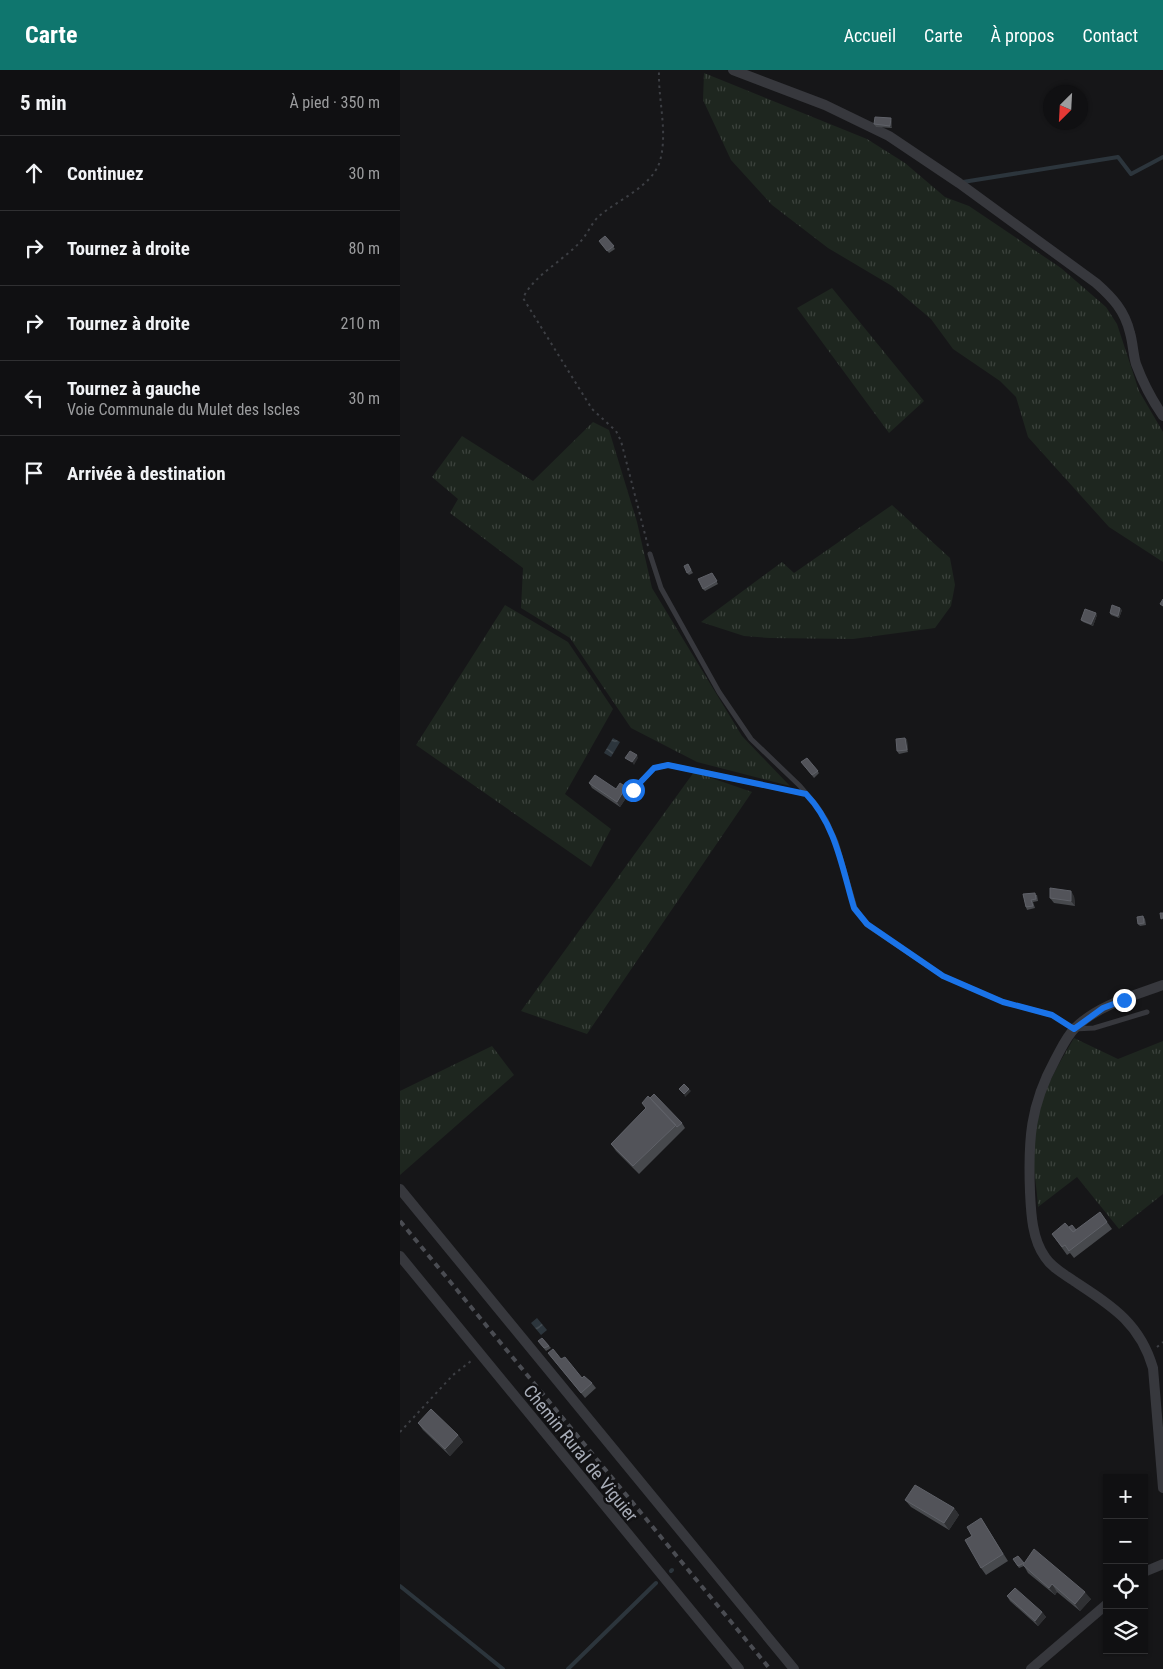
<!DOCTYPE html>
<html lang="fr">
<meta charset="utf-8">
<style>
:root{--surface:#101012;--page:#19191b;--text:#f1f3f6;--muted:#9c9d9f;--line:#303032;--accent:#0f766e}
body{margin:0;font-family:"Roboto Condensed",sans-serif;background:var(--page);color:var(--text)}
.controls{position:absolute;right:15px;bottom:15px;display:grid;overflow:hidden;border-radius:0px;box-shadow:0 1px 4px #0004}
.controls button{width:45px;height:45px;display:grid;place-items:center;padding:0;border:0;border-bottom:1px solid var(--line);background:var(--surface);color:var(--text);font:25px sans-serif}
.compass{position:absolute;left:643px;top:15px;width:45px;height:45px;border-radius:50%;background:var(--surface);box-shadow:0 1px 4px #0004;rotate:204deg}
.stop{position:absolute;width:15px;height:15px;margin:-11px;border:4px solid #1a73e8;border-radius:50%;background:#fff}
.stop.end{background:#1a73e8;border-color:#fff;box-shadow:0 1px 5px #0008}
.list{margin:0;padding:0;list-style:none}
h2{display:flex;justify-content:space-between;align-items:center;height:65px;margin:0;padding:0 20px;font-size:21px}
h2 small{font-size:16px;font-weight:400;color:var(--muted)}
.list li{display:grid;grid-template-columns:32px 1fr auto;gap:15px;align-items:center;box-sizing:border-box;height:75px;padding:0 20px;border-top:1px solid var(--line)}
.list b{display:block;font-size:19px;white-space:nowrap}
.list p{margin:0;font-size:16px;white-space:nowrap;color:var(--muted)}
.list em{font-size:16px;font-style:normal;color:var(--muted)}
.icon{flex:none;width:28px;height:28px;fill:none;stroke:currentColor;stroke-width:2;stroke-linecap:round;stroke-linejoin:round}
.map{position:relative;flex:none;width:763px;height:1599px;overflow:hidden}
header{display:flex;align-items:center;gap:30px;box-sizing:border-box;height:70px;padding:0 25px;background:var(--accent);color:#fff}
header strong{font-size:24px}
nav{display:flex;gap:28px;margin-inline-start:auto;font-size:18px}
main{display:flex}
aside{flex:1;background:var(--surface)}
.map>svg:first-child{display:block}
</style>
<header>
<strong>Carte</strong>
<nav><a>Accueil</a><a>Carte</a><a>À propos</a><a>Contact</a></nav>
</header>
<main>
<aside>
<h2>5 min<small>À pied · 350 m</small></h2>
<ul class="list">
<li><svg class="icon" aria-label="ahead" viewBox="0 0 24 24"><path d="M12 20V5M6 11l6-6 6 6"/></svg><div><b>Continuez</b></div><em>30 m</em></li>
<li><svg class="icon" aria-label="right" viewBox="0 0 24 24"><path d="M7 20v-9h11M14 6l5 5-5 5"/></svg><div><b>Tournez à droite</b></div><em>80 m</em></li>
<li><svg class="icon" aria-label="right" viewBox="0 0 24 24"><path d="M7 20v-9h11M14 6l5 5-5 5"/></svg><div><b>Tournez à droite</b></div><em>210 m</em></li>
<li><svg class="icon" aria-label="left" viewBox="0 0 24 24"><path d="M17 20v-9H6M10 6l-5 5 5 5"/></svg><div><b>Tournez à gauche</b><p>Voie Communale du Mulet des Iscles</p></div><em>30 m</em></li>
<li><svg class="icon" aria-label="arrive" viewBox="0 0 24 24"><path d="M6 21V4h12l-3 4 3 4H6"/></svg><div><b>Arrivée à destination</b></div></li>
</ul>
</aside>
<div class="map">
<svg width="763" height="1599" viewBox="0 0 763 1599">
<defs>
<pattern id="grass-tufts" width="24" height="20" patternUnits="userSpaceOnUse" patternTransform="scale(1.25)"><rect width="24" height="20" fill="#1e261f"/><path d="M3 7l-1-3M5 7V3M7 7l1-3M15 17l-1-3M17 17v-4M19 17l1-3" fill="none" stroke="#3c433d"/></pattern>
<pattern id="water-waves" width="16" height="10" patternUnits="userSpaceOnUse" patternTransform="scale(1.25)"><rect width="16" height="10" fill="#2c353c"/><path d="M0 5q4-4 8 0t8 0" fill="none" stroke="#485056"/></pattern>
</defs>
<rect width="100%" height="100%" fill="#161618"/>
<path fill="url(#grass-tufts)" d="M304,3l163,66 38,24 40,34 24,9 92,62 45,39 11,17 22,67 24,41v130l-54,-35 -81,-90 -12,-40 -16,-16 -47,-32 -22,-30 -39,-33 -64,-38 -56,-43 -41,-45 -28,-60z
M432,218l92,113 -35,32 -92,-125z
M193,352l16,8 28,92 15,66 90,148 48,50 -93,-24 -66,-34 -61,-90 -49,-30 2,-40 -73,-55 8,-14 -26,-22 30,-41 71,45z
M492,435l58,53 5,27 -4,21 -16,22 -82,11 -83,-1 -26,-2 -43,-14 81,-60 12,11z
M105,535l63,37 45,67 -48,85 46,35 -20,38 -175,-122z
M294,702l58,20 -165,242 -66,-23z
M674,968l44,21 45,-18v153l-44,35 -42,-52 -39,30c-1,-22 -7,-47 -5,-70 4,-36 23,-69 41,-99z
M92,976l22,29 -114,100v-84z"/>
<path fill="url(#water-waves)" d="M213,668l7,4 -9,15 -7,-4z
M137,1248l10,12 -6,5 -10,-12z"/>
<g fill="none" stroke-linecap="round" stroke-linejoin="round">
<path stroke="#2c353c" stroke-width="4" d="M563,112l155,-25 13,17 32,-17
M271,1501l1,-1
M0,1516l103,83
M168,1599l88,-86"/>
<path stroke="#3d3f44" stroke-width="2" stroke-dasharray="2.5 4" stroke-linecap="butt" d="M248,476l-27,-105 -5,-10 -24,-22 -69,-111c11,-23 40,-37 57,-56 7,-7 11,-18 18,-25 19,-17 54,-30 62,-56 8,-30 -2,-60 -1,-91
M757,1277l6,-5
M0,1362l53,-57 18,-14"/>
<path stroke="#37383d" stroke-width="5" d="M250,484l11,34 58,104 32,47 49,47 17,20 9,14 10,22 19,66 12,17 76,51 60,26 49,13 22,14 20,-1 53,-16
M233,720l21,-22 14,-3 138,29"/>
<path stroke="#37383d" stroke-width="10" d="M333,0l92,35 64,31 70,47 137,100c17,15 29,28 34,50 3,10 3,21 6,31 7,19 16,36 27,52
M763,915c-30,11 -65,20 -88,43 -9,9 -14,21 -20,32 -25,46 -27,80 -25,132 1,21 2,47 15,65 7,11 19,17 29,24 38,25 66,42 79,87l10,120
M0,1119l394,480
M0,1186l339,413
M744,1502l19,-8
M631,1599l76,-65"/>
<path stroke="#4a4c52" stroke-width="4" stroke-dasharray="6 5" stroke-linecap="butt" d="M0,1151l370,448"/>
</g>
<path fill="#47494d" d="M492,51v7l-16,-1 -2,-3z
M205,166l10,13 -6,4 -10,-12z
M288,494l5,9 -4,2 -2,-2z
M312,503l6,11 -13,7 -2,-2z
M722,540l-3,8 -8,-3 -1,-2z
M697,545l-4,11 -10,-4 -2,-2z
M505,668l2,2 1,12 -9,2 -2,-3z
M407,688l12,15 -5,5 -13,-16z
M189,713l27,6 10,-2 4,5 -10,15 -28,-19z
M623,824l14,1 1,6 -5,1 2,6 -8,2 -1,-3z
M674,826l1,10 -21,-3 -4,-5z
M743,846l2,3 1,6 -6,1 -2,-2z
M242,1033l40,20 3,5 -46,46 -23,-23 -5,-7 35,-36z
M700,1142l12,17 -38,29 -4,-5 -3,2 -15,-21 17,-7 7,3z
M142,1268l9,10 -5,3 -8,-10z
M148,1283l13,6 21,19 10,5 4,5 -11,10z
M18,1353l40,12 5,7 -13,14 -27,-26z
M505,1430l49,8 5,7 -10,15 -38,-23z
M581,1448l27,43 -22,14 -5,-7 -9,-32z
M618,1486l6,8 67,35 -11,12 -23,-19 -2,3 -27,-22 -4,-7 -5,2 -6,-9z
M607,1526l35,16 4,5 -8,9 -28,-25z"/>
<path fill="#2f3033" d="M491,48l1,3v7l-2,-2z
M720,538l2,2 -3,8 -1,-2z
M696,543l1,2 -4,11 -2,-2z
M505,668l2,2 1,12 -1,-2z
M237,685l1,3 -4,7 -2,-3z
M226,717l4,5 -10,15 -3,-5z
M671,821l3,5 1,10 -4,-5z
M289,1019l2,2 -6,6 -1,-3z
M58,1365l5,7 -13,14 -5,-7z
M554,1438l5,7 -10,15 -5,-7z
M652,1514l5,8 -2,3 -6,-7z
M685,1522l6,7 -11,12 -5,-7z
M642,1542l4,5 -8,9 -3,-5z"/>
<path fill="#525359" stroke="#5f6168" d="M475,47l16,1 -1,8 -16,-2z
M205,166l9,10 -7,5 -8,-10z
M288,494l3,6 -4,3 -3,-7z
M312,503l5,8 -14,8 -5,-10z
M763,529v7l-3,-2z
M712,535l8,3 -2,8 -8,-3z
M685,539l11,4 -5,11 -10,-4z
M505,668l2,12 -10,1 -1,-12z
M230,681l7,4 -5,7 -7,-4z
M407,688l11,13 -6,4 -11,-13z
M195,705l21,14 4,-6 6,4 -9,15 -28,-19z
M650,818l21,3v10l-21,-3z
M635,823l1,6 -5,1 2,6 -7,1 -3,-13z
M760,843h3v5l-2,1z
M743,846l1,7 -6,1 -1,-7z
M284,1014l5,5 -5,5 -5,-5z
M254,1024l28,29 -5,4 -27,-29z
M248,1026l28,29 -43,41 -22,-22 35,-36 -4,-5z
M700,1142l7,10 -38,29 -4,-6 -3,2 -10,-13 13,-11 8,9z
M672,1155l4,5 -3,2 -4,-5z
M142,1268l7,8 -5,2 -6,-7z
M153,1279l8,10 4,-2 17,21 2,-2 8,7 -11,10 -33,-40z
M31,1339l27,26 -13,14 -27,-26z
M515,1415l39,23 -10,15 -39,-23z
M581,1448l22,36 -22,14 -16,-28 7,-4 -5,-9z
M634,1479l51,43 -10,12 -23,-20 -3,4 -26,-23z
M618,1486l6,7 -6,3 -5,-7z
M615,1518l27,24 -7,9 -28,-25z"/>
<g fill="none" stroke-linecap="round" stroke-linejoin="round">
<path stroke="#1a73e8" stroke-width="6" d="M233,720l21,-22 14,-3 138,29c30,31 36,74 48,114l13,16 76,52 60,26 49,13 22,14 29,-21 21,-8"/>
</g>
<g text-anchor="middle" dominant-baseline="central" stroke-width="5" stroke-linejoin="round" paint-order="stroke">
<g font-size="18" fill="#a8adb8" stroke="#111113">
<text transform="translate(181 1383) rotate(51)">Chemin Rural de Viguier</text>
</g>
</g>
</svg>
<div class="controls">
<button>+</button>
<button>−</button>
<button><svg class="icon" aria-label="locate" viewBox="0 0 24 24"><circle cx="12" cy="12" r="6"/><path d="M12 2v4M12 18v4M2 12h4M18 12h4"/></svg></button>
<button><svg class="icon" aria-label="layers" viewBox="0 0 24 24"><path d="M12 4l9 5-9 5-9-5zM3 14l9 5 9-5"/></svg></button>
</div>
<svg class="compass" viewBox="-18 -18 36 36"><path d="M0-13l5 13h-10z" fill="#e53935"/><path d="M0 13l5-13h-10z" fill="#9c9d9f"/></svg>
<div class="stop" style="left:233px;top:720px"></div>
<div class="stop end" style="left:724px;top:930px"></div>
</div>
</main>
